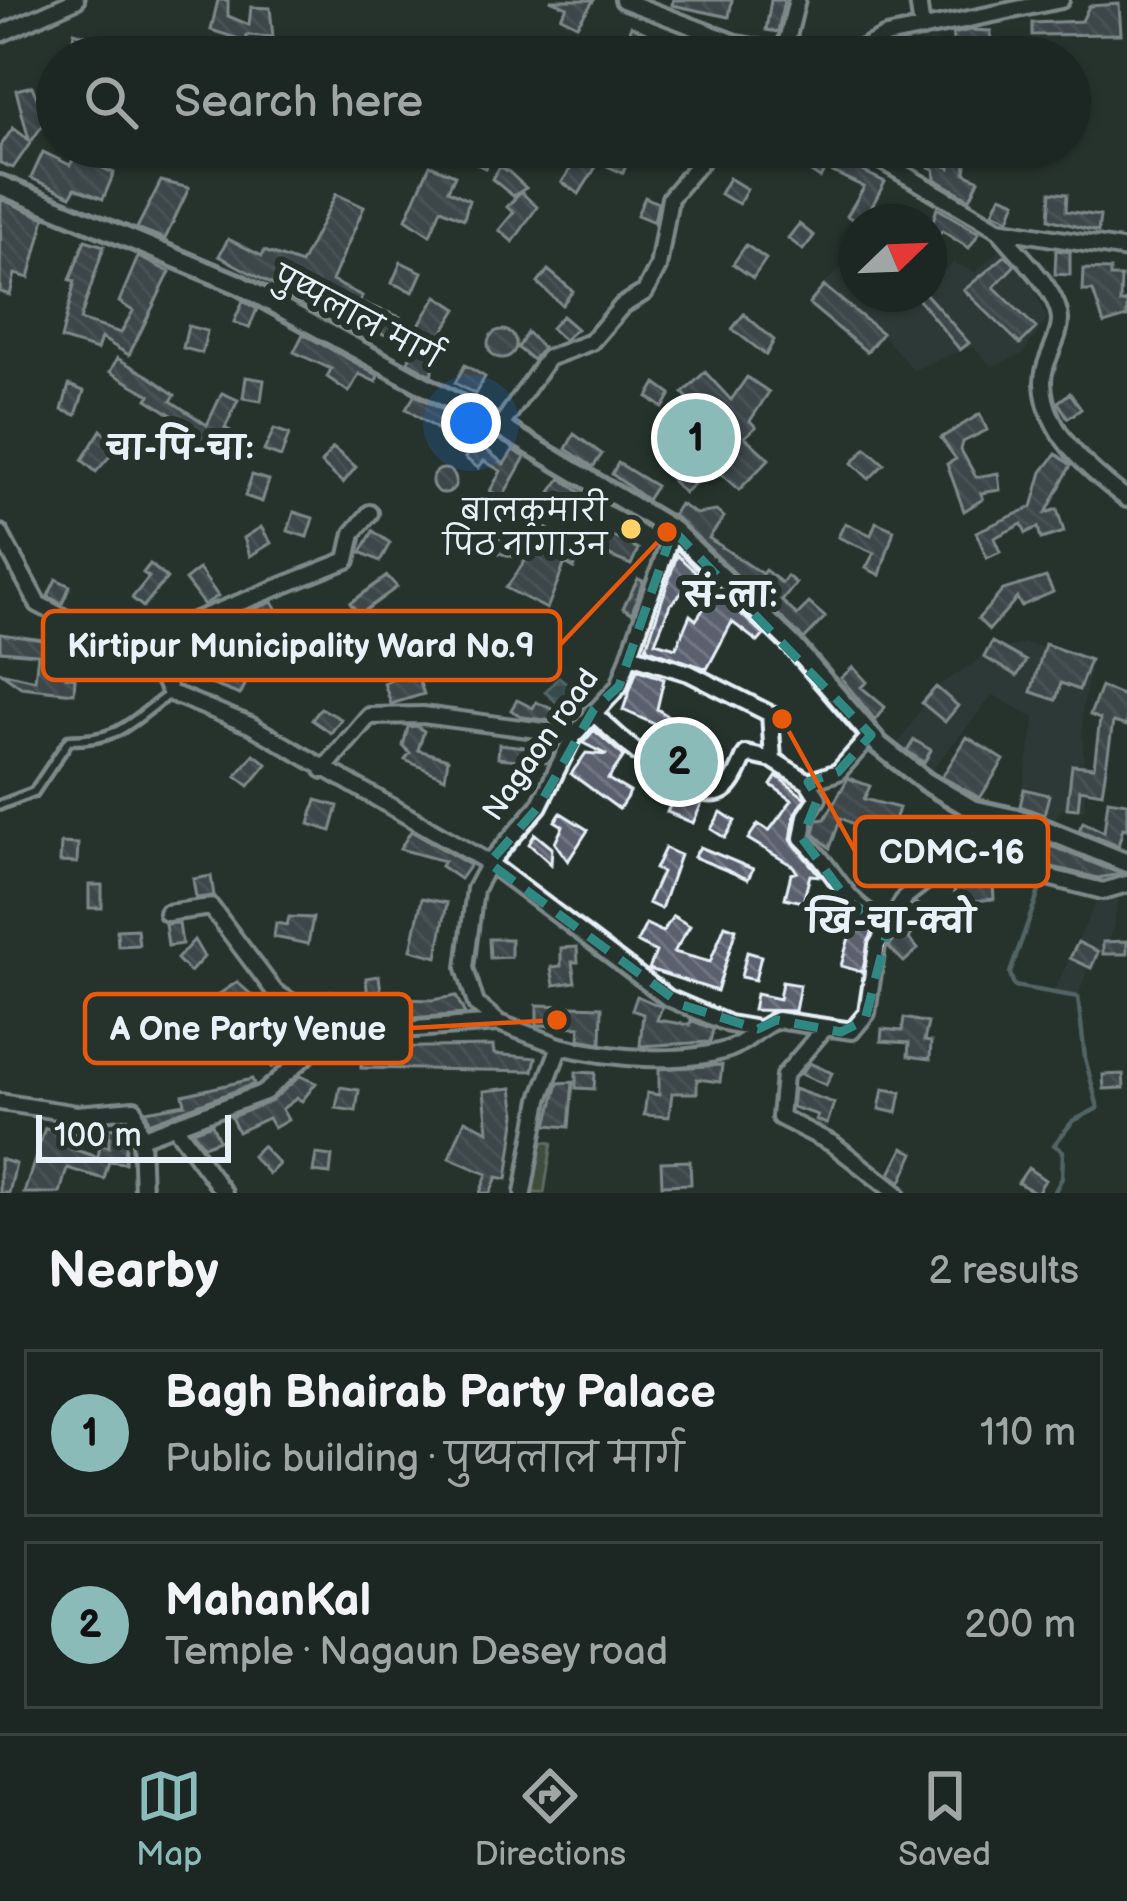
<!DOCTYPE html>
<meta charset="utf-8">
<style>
:root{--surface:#1c2622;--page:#29322f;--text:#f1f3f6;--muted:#a0a5a5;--line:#3a4340;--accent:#8bbbb9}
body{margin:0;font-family:"Balsamiq Sans","Playpen Sans Deva",sans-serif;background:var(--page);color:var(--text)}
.compass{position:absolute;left:839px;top:204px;width:108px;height:108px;border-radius:50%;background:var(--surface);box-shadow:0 3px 9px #0004;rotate:67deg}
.scale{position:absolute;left:36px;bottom:30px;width:195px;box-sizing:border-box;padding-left:12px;border:6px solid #e8f1f8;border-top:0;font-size:33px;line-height:42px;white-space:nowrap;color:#e8f1f8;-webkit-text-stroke:9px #26332d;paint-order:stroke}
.you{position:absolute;left:471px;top:423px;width:42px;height:42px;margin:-30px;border:9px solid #fff;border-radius:50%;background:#1a73e8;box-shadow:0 0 0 18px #1a73e833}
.badge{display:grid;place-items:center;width:78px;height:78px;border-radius:50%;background:var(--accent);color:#111;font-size:39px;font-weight:700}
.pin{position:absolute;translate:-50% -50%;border:6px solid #fff;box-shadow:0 3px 12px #0006}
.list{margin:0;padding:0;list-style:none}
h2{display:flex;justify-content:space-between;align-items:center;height:156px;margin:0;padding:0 48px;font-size:51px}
h2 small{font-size:39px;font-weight:400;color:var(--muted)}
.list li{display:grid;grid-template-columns:78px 1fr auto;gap:36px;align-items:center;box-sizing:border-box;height:168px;margin:0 24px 24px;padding:0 24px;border:3px solid var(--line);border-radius:0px}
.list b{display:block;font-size:45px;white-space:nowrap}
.list p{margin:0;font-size:39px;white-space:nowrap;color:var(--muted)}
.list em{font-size:39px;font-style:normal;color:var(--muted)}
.icon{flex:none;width:66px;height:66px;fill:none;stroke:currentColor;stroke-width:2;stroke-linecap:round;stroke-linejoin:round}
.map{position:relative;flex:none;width:1127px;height:1193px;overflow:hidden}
.search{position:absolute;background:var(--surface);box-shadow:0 3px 9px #0004;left:36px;right:36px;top:36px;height:132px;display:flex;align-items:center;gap:30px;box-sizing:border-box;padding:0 42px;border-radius:66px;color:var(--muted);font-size:45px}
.sheet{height:540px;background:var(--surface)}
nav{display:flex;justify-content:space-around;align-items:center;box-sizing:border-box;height:168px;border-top:3px solid var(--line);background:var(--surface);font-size:33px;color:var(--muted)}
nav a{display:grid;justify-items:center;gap:6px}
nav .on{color:var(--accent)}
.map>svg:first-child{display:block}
</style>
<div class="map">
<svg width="1127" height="1193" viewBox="0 0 1127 1193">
<defs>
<pattern id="water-rules" width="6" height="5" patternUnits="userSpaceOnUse" patternTransform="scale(3)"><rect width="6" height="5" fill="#4a6b71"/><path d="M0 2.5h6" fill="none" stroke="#648186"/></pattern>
<pattern id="building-back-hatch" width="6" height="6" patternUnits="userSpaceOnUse" patternTransform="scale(3)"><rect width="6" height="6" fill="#5a606d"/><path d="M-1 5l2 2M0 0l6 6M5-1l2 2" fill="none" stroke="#727783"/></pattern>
</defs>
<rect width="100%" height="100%" fill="#26332d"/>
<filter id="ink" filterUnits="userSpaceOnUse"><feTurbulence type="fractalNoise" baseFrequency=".00833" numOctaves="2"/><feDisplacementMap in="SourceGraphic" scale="24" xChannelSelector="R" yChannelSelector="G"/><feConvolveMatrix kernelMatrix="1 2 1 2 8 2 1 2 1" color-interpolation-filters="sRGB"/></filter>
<g filter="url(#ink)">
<path fill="#364040" d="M937,39l1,18h-40l1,-12z
M1003,246l22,21 22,53 -25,34 -30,13 -19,-21 -60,24 -29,-34 -18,20 -57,-56 40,-41 8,4v31h72v-13l24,-18 23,9z
M1024,643l68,16 -10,52 3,99 -24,-1 -6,12 -36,-11 16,-92 -42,-23 -63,77 -35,-24 41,-61 52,-33z
M1119,895l-6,34 -20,41h-6l-9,27 -24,-6 45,-95z"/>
<path fill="#5b6d50" stroke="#a2afa4" stroke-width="3" d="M538,1141l14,2 -8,50h-14z"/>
<path fill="url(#water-rules)" stroke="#89a1a7" stroke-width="3" d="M559,677l25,20 -14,17 -25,-22z"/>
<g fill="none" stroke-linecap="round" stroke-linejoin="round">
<path stroke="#89a1a7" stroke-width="4.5" d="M1041,841l1,42 -32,90 4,13 64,11 7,61 13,50 -25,13 -19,24 9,6 -1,27 -8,15"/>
</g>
<path fill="url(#building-back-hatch)" stroke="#e8f1f8" stroke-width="3" fill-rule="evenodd" d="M218,0h10v16l21,9 2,-18 19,1 3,29 -26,-2 -2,22h-14l8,-18 -28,-9z
M550,0h44l-17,25 -16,-8 6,-10z
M673,0h59l-3,17 -57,-12z
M771,0h13l-6,32 -12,-2z
M1119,4l2,30 -89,1v-12l50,-2 7,-15z
M631,26l21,10 -8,19 -21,-9z
M970,30l21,1 -1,26h-37v-23z
M74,32l49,14 -2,11h-27l-7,-2 2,-6 -17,-2z
M567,34l13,8 -9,15h-17z
M276,40l19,1 -1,16h-19z
M421,41l60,9v7l-61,-2z
M349,42l25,5 -2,10h-26z
M32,86l14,34 -33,48 -13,-5v-16l13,-19 16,12 -13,-50z
M80,147l11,3 -5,11 28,12 -11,26 -28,-11 -4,8 -40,-18 12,-26 27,13z
M223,147h43l-7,15z
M443,147h56l-14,21z
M614,147h19l-10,26 -16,-7z
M880,147h47l-3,8 26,13 3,-21h15l-3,26 14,7 -9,19 -35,-20 -1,-10z
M581,152l18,10 -20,32 -17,-12z
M823,152l62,30 -14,26 28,14h-42l-10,-6 17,-29 -38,-18 -6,9 -9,-6z
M430,165l25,10 -7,15 21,10 -5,19 -23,-10 -11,26 -24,-16z
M500,167l9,5 17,16 -13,8 -21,-17z
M729,178l18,11 -8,15 -19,-10z
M161,181l28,7 -24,51 -28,-11z
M521,192l16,15 -24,35 -14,-12 15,-18 -7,-5z
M1051,192l16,2 -1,17 34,5 -2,16 -49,-13z
M336,194l28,13 -32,74 30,15 -3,6 41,15 -8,21 -66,-30 2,-5 -51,-29 -4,11 -54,-29 9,-17 34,17 2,-5 37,13z
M1001,195l15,6 -7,18 -16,-7z
M645,197l13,6 -4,19 -17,-7z
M1,199l44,19 -16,60 -14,-4 -5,21 -10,-3z
M937,208l42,25 -10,15 -27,-17 -5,7 -8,-5z
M799,224l15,12 -11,14 -15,-12z
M85,240l19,6 -24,74 41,13 12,-22 -14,-9 19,-45 32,15 -41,83 -28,-17 -4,12 -36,-11 14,-58 -5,-1z
M746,245l20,14 -13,19 -20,-14z
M1056,250l14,2v23l-15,-1z
M1006,255l9,10 -21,22 42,41 -16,16 -56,-54z
M401,262l21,10 -9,20 -21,-9z
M1084,269l26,1v7h11l-1,26 7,-2v16l-23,7 -11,-33h-10z
M548,270l25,21 -11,14 -24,-22z
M824,286l58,47 -15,19 -58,-48z
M914,294h12l43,49 -9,7z
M437,296l20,13 -28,45 7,5 -5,16 -23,-13 8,-20 -6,-3z
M243,301l14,8 -8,19 -15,-6z
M744,314l30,26 -8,15 -34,-26z
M562,316l15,13 -13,11 -13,-12z
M188,326l19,5 -5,22 -19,-5z
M488 344a14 14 0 1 1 28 0a14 14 0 1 1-28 0Z
M527,332l16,16 -10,12 -15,-12z
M303,334l75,41 -2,7 -17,-8 -10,18 -22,-15 4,-8 -37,-17z
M117,358l33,19 25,18 -4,6 36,24 15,-32 16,7 -13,28 7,4 -9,23 -47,-27 5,-7 -34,-22 3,-4 -40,-23z
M465,365l20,12 -10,17 -20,-11z
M705,372l26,28 16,-23 22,15 -19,29 6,6 -11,10 24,22 -30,31 -26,-23 -29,26 -20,-22 50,-45 -31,-33z
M246,377l18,3 -3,21 -18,-3z
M656,383l15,11 -8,14 -15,-11z
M69,385l15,6 -8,24 -14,-5z
M1070,393l11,16 -13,9 -10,-16z
M415,395l70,38 -5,11 -31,-21 -6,10 -37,-24z
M980,414l7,16 -24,12 -2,8 15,27 22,-4 2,17 -19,3 2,6 -19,12 -17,-47 9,-5 -15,-21z
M112,428l8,7 -3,13 -21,24 -14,-12 19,-30 5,5z
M274,429l15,5 -8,23 -17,-6z
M574,434l28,20 -9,13 -27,-18z
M477,442l27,22 9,-14 12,7 -23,41 -12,-7 11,-20 -17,-10 -6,7 -13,-10z
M333,448l23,19 -13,16 -22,-20z
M866,448l18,16 -15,15 -17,-16z
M1056,454l15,11 -25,48 11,-4 7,23 -23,7 -3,-12 -12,6 -4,-9 -28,14 6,14 -13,6 -11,-26 56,-25 10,-35z
M618,463l38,23 -9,14 -35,-26z
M432 481a12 12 0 1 1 24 0a12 12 0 1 1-24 0Z
M252,475l17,5 -7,22 -17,-6z
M561,478l30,23 -9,12 -31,-21z
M680,504l16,10 20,-3 8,6 -15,21 53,36 3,-4 17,13 5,-7 9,7 -14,18 15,14 12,-12 16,14 -21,22 -131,-124z
M294,512l19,6 -6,19 -19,-6z
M876,522l18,8 -14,45 -14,-7 8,-15 -36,-16 7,-14 26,12z
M261,527l10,16 -21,13 -6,-18z
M544,527l39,23 -9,18 -9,-5 -18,46 -41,-21 20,-28 -39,-10 5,-13 6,3 4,-7 28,17z
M373,531l17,12 -10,18 -19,-9z
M610,535l28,14 -7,16 -31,-13z
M677,555l87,80 -6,7 -26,-20 -25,47 -61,-21zM691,583l19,16 -14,21 -6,-5 -14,33 -21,-6 15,-37z
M150,564l17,14 -24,29 -11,-9 17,-21 -6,-4z
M199,569l19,27 -14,9 -19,-25z
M387,576l10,11 -38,28 -9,-12z
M1046,577l7,15 -32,14 -4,-8 -28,32 -11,-11 25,-29z
M56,579l14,7 -8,18 -14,-8z
M638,579l5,2 -11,32 -9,-5z
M272,602l23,34 -4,16 -37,-43z
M0,634l72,10 -6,32 9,2 -1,15 -53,-6 -21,-15 35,8 3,-26 -38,-3z
M992,642l34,19 -9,15 -33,-19z
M1045,644l45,16 -11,30 -18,-7 -5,17 -25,-8z
M210,663l37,18 -7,14 -40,-15z
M853,667l14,15 -6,5 24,20 -10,13 -34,-42z
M637,669l27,10 -7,30 27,17 -5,9 -56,-25z
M415,670l9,24 -33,10 -7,-21z
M936,687l22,19 -13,16 -23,-19z
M1101,687l26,10v29l-14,-4 -11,71 -22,-4 -2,20 -11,-1 5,-43 22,2 6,-48 -10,-4z
M517,700l16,8 3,-6 34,15 -3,6 -44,-6 -12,-7z
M321,708l20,11 -10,14 -19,-13z
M416,726l8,5 -6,19 30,9 -3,19 -40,-18 5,-7 -7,-7 5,-19z
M594,730l30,26 -16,23 22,13 -11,17 -48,-35 15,-21 21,2 -24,-12z
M967,737l37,23 -24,38 -38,-21z
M914,740l17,10 -7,13 -17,-12z
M499,744l53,6 -1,7 -3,6 -50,-5z
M254,754l13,10 -18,22 -13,-10z
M777,776l28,22 -10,15 -4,27 29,36 -10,-1 -7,27 -18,-4 6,-24 6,-2 -4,-6 -45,-27 10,-15 11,7 23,-31 -21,-15z
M848,778l22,8 -6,13 35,9 -11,33 -47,-23 -11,30 -16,-14 3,-14 8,-1z
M1024,789l25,6 -5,20 -24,-9z
M676,793l26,10 -9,20 -26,-11z
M316,800l22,6 -7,25 -22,-7z
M1108,800l19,3v26l-4,-1 -5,18 -39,-16 4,-8 21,10z
M721,812l14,9 -10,17 -14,-9z
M561,813l27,17 -20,31 -13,-18 8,-17 -8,-5z
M411,831l59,34 -10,14 -19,-13 3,-5 -44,-12z
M535,834l17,14 -1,16 -22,-20z
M61,843l17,1 -1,19 -17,-1z
M1050,846l6,2 65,26 -23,4 -54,-13z
M700,847l53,22 -5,10 -54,-22z
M665,848l15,7 -19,54 -13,-6 14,-31 -7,-3z
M211,876l3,20 -18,2 -3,-19z
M993,884l1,15 -38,4 -2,-15z
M89,885h13v23h-13z
M828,893l45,36 -11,43 -21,-6 9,-32 -19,-7 3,-6 -14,-7z
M422,898l25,5 -10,54 -26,-7z
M915,903l11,7 -17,29 9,10 -14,13 -15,-15z
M673,916l17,10 -16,26 36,10 15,-37 11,4 -19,62 -68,-22 7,-17 -19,-10 9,-18 17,8z
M289,917l24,1 -5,26 -34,-7 2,-14 11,2z
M179,923l3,21 -14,2 -3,-22z
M137,929l2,16 -21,1 -1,-16z
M489,939h22v18l-21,1z
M194,940l10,17 -14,15 -13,-13z
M1127,941v13h-24v-12z
M1078,942l20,10 -7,16 -21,-10z
M577,947l1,15h-6l3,20 -21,3 -3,-18 10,-1v-18z
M747,952l14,4 -6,24 -14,-3z
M379,976l2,16 19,-1 1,8 31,1 24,-4 9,18 -95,7 -4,-43z
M237,982l18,16 8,33 29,-12 9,23 -21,8 5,10 -13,7 -3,-10 -15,7 -18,-38 4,-2 -25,-27z
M782,982l18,3 -5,26 -42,-1 3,-16 23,5z
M319 1003a12 12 0 1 1 24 0a12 12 0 1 1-24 0Z
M637,996l25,11 -5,13 33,5 1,-5 22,9 -3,13 -70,4 3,-32 -11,-4z
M537,1005l65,2 -1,36 -22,-4 1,-12 -43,-2z
M904,1018l24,5 -4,18 7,1 -1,17 -22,-3 1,-13 -28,-2 1,-12 20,2z
M493,1046l1,8 42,4 -3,13 -172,-3 1,-20z
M809,1063l23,10 -6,12 -25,-11z
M722,1065l-2,17 -23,-3v14h-25l-3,24 -25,-2 3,-22 12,2v-26z
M576,1072l19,1 -1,16 -18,-1z
M1123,1074l1,14 -20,1 -1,-14z
M300,1076l16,7 -14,18 -5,-3 -15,11 6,11 -14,8 -6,-10 -30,14 -7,-15 39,-15z
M252,1079l2,5 -105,39 -3,-12 39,-7 -2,-9z
M573,1082l-4,45 -22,-2 11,-42z
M340,1087l19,3 -3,21 -20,-3z
M512,1088l4,26 -9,65 -10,-2 -7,16h-10l7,-19 -38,-16 16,-38 23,11 -4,-40z
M794,1089l40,14 -7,21 -11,-4 2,-5 -26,-8z
M883,1089l18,3 -4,21 -18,-4z
M212,1124l7,16 -15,6 -12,-15z
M127,1127l-2,36 -16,-2 -5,18 -37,-11 -7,25h-36l21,-65 32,6 -5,15 26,8 2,-12 9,2v-19z
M262,1146l17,18 -10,10 -17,-18z
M903,1148l11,5 -13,29 -11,-8z
M316,1154l16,2 -2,18 -17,-2z
M0,1159l16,5 -7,29h-9z
M690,1161l1,23 -29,1 -1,-23z
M1028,1168l17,12 -8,13 -19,-10z"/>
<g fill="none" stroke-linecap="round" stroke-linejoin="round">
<g stroke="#e8f1f8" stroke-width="15">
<path id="service" d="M0,805l34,-13 35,-52c52,0 60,-17 99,-45"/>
</g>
<g stroke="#e8f1f8" stroke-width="22">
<path id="minor" d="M623,0l115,44 66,13
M918,0l4,29
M0,34l76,-34
M783,57l14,-57
M844,57l42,-21 175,-36
M858,147l140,82 129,21
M998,229c18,23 61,61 62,91 0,21 -18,41 -17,63 2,51 47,88 84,116
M500,427l48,-69 43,-16 31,-36 23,-14 13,-25 12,-69 43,-51
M0,533l38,71 118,62 15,27 79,32 239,138 179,135 61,26 29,5
M630,655l59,18 81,41 3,46 35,22 30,-10 33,-37
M156,666l30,-42 161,-64 6,-27 17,-20
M592,712c21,19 105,104 135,76 9,-8 14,-24 19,-34l27,6
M323,770l46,-54 54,-1 151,20
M808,782l10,16 -12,18 -4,22c39,37 36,61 87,87
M167,913l44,-6 64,85 39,24 16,19
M499,1023l61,23 -20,53 -17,94
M824,1029l-40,47 -4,41 53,27 63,49
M330,1035l169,-12 -23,-19 -11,-36 10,-79 14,-26 50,-57 35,-71 45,-49 54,-156
M560,1046c48,12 121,19 169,3 18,-6 29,-22 48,-29l75,11 15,-18 10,-68 29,-49 22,-17 88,-10 87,22 24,-7
M0,1102l77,12 57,-5 7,29
M174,1125l50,68
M143,1193l-2,-55 124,-46 65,-57"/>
</g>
<g stroke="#e8f1f8" stroke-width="26">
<path id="tertiary" d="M0,185l238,99 262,143 173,103 119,114 87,101 47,37 46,27 50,11 105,43"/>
</g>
<use href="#service" stroke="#26332d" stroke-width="6"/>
<use href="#minor" stroke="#26332d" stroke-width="14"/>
<use href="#tertiary" stroke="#26332d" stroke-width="16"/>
</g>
</g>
<path d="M0 0H1127V1193H0ZM673,530l198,205 -33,37 -30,10 10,16 -16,40 47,64 40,23 -24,95 -24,12 -64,-12 -19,9 -76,-24 -193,-142 50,-57 55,-97 25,-23z" fill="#26332d" fill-opacity=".55" fill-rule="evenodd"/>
<path fill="none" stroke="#308883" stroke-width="9" stroke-dasharray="24 15" stroke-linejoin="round" d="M673,530l198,205 -33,37 -30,10 10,16 -16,40 47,64 40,23 -24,95 -24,12 -64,-12 -19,9 -76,-24 -193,-142 50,-57 55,-97 25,-23z"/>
<circle fill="#ffd166" stroke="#26332d" stroke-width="4.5" cx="631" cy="529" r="12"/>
<g text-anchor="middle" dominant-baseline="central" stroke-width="12" stroke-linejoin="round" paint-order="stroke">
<g font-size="30" fill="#e8f1f8" stroke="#26332d">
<text transform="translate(357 318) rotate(28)">पुष्पलाल मार्ग</text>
<text transform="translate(541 745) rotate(-55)">Nagaon road</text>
</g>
<g font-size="30" fill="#e8f1f8" stroke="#26332d" text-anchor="end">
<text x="607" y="512">बालकुमारी<tspan x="607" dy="34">पिठ नागाउन</tspan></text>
</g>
<g font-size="33" font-weight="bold" fill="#e8f1f8" stroke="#26332d">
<text x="180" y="449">चा-पि-चाः</text>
<text x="731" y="596">सं-ला:</text>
<text x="891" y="922">खि-चा-क्वो</text>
</g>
</g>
<path fill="none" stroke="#e8590c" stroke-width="4.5" d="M667 532L560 645M782 719L855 851M557 1020L411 1028"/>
<g fill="#e8590c" stroke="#26332d" stroke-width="4.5">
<circle cx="667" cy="532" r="12"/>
<circle cx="782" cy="719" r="12"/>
<circle cx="557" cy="1020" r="12"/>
</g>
<g fill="#26332d" stroke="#e8590c" stroke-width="4.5">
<rect x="43" y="611" width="517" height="69" rx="12"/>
<rect x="855" y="817" width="193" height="69" rx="12"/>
<rect x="85" y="994" width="326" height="69" rx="12"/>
</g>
<g font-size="33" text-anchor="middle" font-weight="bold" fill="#e8f1f8">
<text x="301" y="657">Kirtipur Municipality Ward No.9</text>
<text x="952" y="863">CDMC-16</text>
<text x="248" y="1040">A One Party Venue</text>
</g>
</svg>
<svg class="compass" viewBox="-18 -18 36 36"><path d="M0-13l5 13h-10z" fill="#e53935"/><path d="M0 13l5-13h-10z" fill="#a0a5a5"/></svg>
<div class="scale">100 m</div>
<div class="you"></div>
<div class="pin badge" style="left:696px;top:438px">1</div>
<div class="pin badge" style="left:679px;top:762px">2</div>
<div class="search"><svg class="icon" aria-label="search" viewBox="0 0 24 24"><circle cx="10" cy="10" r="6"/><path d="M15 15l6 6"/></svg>Search here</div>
</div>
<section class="sheet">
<h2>Nearby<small>2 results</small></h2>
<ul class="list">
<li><span class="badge">1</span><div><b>Bagh Bhairab Party Palace</b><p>Public building · पुष्पलाल मार्ग</p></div><em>110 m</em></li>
<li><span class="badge">2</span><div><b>MahanKal</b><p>Temple · Nagaun Desey road</p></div><em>200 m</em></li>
</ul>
</section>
<nav>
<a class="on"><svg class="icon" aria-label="map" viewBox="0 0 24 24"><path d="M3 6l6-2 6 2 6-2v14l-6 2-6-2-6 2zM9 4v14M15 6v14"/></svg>Map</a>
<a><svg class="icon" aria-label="directions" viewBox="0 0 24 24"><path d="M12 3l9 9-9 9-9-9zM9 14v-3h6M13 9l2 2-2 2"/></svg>Directions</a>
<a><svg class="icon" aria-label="saved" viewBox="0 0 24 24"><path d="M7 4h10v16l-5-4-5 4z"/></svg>Saved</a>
</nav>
